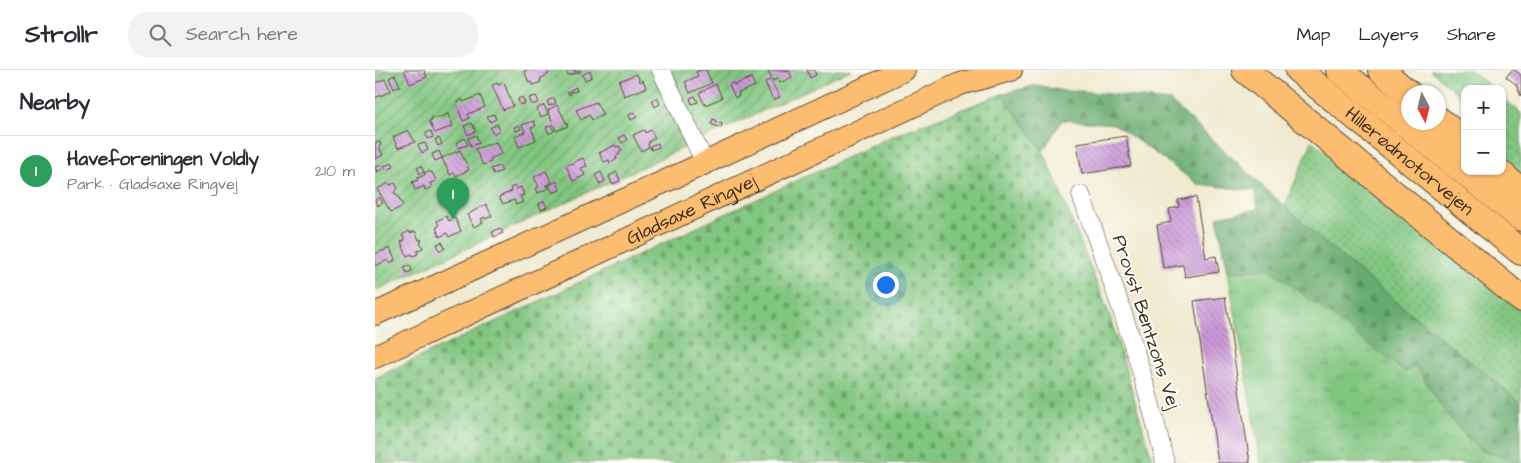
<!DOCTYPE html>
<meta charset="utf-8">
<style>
:root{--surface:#fff;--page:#f2f2f3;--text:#2b2b33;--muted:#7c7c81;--line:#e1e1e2;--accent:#db2777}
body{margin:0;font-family:"Architects Daughter",sans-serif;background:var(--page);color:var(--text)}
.controls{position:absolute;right:15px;top:15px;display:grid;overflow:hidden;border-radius:10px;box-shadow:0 1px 4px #0004}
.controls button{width:45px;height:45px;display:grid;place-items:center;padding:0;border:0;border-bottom:1px solid var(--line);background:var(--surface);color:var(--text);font:25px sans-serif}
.compass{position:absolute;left:1026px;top:15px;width:45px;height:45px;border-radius:50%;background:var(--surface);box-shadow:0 1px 4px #0004;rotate:173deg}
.you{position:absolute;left:510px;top:214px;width:18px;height:18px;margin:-12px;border:4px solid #fff;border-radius:50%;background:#1a73e8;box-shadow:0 0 0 8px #1a73e833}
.badge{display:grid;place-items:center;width:32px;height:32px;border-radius:50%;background:var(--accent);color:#fff;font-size:16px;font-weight:700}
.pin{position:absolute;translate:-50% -41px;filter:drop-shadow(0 1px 2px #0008)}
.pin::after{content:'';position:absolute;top:26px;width:18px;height:15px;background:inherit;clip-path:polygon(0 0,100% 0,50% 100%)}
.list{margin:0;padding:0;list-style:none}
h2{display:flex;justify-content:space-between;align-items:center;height:65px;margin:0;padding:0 20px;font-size:21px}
h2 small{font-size:16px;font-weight:400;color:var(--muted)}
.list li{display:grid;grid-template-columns:32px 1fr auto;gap:15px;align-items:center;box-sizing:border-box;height:70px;padding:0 20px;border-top:1px solid var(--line)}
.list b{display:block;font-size:19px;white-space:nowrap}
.list p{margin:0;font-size:16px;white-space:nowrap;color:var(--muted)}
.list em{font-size:16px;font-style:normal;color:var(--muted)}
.icon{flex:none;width:28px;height:28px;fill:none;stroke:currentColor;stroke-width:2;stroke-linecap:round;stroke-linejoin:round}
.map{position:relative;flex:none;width:1146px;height:393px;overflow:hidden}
header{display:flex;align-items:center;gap:30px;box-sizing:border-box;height:70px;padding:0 25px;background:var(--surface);border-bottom:1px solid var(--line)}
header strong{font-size:24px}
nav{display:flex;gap:28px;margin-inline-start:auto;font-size:18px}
.search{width:350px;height:45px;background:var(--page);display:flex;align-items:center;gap:12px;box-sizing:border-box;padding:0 18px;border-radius:20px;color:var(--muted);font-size:19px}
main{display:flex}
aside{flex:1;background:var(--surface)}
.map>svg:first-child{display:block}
</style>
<header>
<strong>Strollr</strong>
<div class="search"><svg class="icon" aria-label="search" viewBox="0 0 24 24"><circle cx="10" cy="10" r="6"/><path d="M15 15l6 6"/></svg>Search here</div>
<nav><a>Map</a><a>Layers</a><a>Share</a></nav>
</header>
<main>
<aside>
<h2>Nearby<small></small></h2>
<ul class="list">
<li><span class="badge" style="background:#2e9e5b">1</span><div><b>Haveforeningen Voldly</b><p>Park · Gladsaxe Ringvej</p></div><em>210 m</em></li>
</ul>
</aside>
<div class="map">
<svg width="1146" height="393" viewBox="0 0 1146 393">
<defs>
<pattern id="grass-dots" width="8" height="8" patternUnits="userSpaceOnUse" patternTransform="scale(1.25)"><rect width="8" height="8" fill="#81c680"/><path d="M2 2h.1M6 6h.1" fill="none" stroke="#6ba168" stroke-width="1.8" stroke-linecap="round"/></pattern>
<pattern id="forest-firs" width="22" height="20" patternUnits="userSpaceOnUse" patternTransform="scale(1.25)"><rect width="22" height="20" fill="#68ab6e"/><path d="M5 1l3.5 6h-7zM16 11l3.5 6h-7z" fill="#578b5a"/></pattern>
<pattern id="cemetery-stones" width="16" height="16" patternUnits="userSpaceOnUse" patternTransform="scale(1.25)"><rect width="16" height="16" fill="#81c680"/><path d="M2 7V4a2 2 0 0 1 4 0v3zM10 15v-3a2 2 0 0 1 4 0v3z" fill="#6ba168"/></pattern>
<pattern id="park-tufts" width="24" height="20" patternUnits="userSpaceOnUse" patternTransform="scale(1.25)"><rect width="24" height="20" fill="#81c680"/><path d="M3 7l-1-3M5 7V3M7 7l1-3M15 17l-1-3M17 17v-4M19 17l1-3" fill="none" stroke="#6ba168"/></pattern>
<pattern id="garden-furrows" width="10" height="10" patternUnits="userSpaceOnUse" patternTransform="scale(1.25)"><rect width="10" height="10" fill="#81c680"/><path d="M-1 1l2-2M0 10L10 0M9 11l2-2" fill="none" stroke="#6ba168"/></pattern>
<pattern id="building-back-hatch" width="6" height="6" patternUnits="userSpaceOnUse" patternTransform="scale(1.25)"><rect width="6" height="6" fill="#cc9ada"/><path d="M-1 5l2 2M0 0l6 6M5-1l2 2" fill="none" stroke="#a77eb0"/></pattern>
</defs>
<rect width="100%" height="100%" fill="#fdfcf7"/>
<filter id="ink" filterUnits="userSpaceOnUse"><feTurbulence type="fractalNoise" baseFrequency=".02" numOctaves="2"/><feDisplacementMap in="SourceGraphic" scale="10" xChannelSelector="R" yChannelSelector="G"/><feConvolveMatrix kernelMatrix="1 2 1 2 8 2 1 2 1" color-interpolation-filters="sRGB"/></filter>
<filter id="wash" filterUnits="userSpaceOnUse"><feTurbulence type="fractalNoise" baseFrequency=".0096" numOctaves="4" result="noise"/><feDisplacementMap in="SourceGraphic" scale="20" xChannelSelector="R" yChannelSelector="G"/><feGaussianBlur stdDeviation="1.12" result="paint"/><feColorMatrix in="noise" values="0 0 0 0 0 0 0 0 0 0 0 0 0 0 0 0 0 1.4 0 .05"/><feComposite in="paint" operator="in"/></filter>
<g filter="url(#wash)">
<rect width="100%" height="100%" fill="#efead0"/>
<path fill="url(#grass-dots)" stroke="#5e784f" d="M1055,0h41l22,19h-28v11z
M1127,27l19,16v69l-19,-18z
M937,71l209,166v96l-193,-157 -43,-40z"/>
<path fill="url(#forest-firs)" stroke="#526a46" d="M662,15l27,6h19l87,10 158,145 193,157v60h-4l-6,-5 -32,-8 -31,-34 -31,-49 -12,5 -135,-103 -42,3 -11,-55 41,-8 -3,-18 -57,-7 -84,-60 -52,-4 -19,31 67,166 43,146 -263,-326 112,-43z"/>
<path fill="url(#cemetery-stones)" stroke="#5e784f" d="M627,24l41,57 14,32 53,134 43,146h-778v-85l515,-241z"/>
<path fill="url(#park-tufts)" stroke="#5e784f" d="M895,199l135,103 11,-5c18,28 36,59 62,81 9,9 28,6 39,15h-256l-33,-191z"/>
<path fill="url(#garden-furrows)" stroke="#5e784f" d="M0,0h476l-476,221z"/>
<g id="blocks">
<path fill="url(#building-back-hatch)" d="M29,0h20l3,7 -17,7z
M149,0h23l2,4 -9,5 1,3 -8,3 -2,-3 -2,1z
M191,0h8l1,2 5,-2 1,2 -13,3z
M326,0h5l6,13 -22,10 -5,-11 13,-6 -2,-4z
M393,0h17l1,2 3,-1 3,6 -12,6 -2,-5 -5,3z
M432,0h7l2,5 -6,3z
M1137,0h3l6,5v21l-5,-12 -10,-7z
M215,1l2,6 -7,3 -3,-5z
M262,4l3,8 3,-2 3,8 -22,8 -5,-15z
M20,5l5,11 -6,3 -5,-11z
M376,8l4,8 -17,7 1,3 -4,2 -6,-14 4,-1 1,2z
M10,9l6,12 -16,7v-15z
M395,10l10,17 -7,3 -8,-18z
M122,13l1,2 6,-2 9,23 -10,4 -11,-25z
M341,14l6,14 -17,7 -6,-12z
M201,17l1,4 -7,1 1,2 -2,1 -2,-3z
M105,25l5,12 -17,7 2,4 -7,3 -7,-18 6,-4 1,3z
M161,26l3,6 -7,3 -3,-7z
M320,26l3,6 -6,2 -2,-6z
M147,27l3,6 -5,2 -2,-6z
M179,28l2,5 -7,3 -2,-5z
M282,28l3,6 -5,3 -3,-7z
M221,32l7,13 -11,5 -3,-5 -8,5 -5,-10z
M169,35l4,9 -7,3 -4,-8z
M182,35l11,21 -12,5 -8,-21z
M259,42l3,5 -6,3 -2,-5z
M73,44l5,12 -18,7 -6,-12 3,-1 -1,-2h6z
M119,44l2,5 -6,3 -3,-6z
M338,49l3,1v2l6,2 -1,4 -10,-4z
M159,51l2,5 -5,2 5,12 -17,7 -4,-11 10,-4 -3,-7z
M97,53l4,8 -8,4 -4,-9z
M122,54l3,6 -7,4 -3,-6z
M144,55l2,4 -5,2 -2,-4z
M176,55l3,6 -5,3 -3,-7z
M33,60l7,12 -17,6 -5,-11z
M269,60l1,3 6,-3 4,8 -6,3v2l-1,1 1,3 -8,4 -8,-16z
M56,61l2,6 -5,2 -3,-6z
M101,65l3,8 -8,3 -3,-8z
M249,65l3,5 -5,3 -3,-5z
M751,66l5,30 -49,8 -5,-31z
M64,68l3,6 -4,2 -3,-6z
M90,68l3,7 -10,3 -2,-5z
M2,72h3l1,3 -2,2 4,8 -8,4v-16z
M121,72l5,12 -11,5 1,3 -8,3 -8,-16z
M50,73l3,7 -6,3 -4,-8z
M283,73l1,4 -8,3 -1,-4z
M240,75l1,2 3,-1 3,5 -3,1 1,2 -4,2 1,3 -7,4 -1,-3 -5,2 -5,-9z
M85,80l9,20 -13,6 -2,-3 -4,2 -8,-17z
M64,81l3,7 -7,3 -3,-7z
M208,88l4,8 -6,2 4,7 -12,6 -7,-15z
M18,93l1,4 -8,3 -2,-4z
M7,95l1,4 -6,3 -2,-5z
M46,96l3,6 -4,2 -3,-6z
M124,96l3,5 -8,3 -3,-5z
M54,101l1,2 2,-1 4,9 -6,2 2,4 -7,3 -1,-4 -9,4 -3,-8 6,-2 -1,-2 8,-3 -1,-2z
M171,101l6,12 -7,3 2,-1 2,3 -11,5 -2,-5 3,-1 -5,-10z
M226,102l4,9 -5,3 -5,-9z
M242,102l3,9 -8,3 -3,-8z
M182,111l3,9 -7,3 -4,-8z
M14,113l1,2 5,-2 3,6 -4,3 1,2h2l6,12 -12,6 -14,-23z
M140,116l1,3 5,-2 3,8 -4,1 3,6 -7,3 -2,-5 -11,4 -4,-7 13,-6 -2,-3z
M4,127l4,6 -6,3 -2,-6z
M821,127l10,61 10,-2 3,16 -34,5 -2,-12 -20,3 -6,-43 14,-3 -2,-13 10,-2 -1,-7z
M169,131l3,6 -6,3 -2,-6z
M111,134l6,12 -7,3 -1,-2 -3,2 2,3 -9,5 -7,-12z
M71,146l3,5 6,-3 6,13 -12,6 -2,-4 -7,4 -4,-9 3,-2 -2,-5z
M125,158l3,5 -9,4 -2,-5z
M34,161l1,2 5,-2 4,9 2,-1 1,2 -2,1 3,6 -6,3 1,3 -5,2 -1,-2 -5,2 -6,-14 4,-2 -3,-5z
M67,172l3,6 -5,3 -3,-7z
M15,178l5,12 -5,4 -2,-4 -13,6v-12z
M35,195l2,6 -5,2 -3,-6z
M850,227l25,166h-32l-24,-162z"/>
</g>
</g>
<g filter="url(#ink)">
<use href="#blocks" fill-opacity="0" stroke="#564739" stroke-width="1"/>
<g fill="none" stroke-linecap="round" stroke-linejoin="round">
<g stroke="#564739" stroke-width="19">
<path id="minor" d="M286,0l44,93
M706,125c32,88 64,176 84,268"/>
</g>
<g stroke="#564739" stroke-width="24">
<g id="major">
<path d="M0,244l330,-151 199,-93"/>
<path id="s1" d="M0,287l585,-273 51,-14"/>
</g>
</g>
<g stroke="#564739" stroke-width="28">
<g id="highway">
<path d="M870,0l276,229"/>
<path id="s2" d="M923,0l223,182"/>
<path d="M964,0l182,148"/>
<path d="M1006,0l28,24"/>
<path d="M1064,50l26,22"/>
<path d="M1123,101l23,20"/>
</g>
</g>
<use href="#minor" stroke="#fff" stroke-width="18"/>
<use href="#major" stroke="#fcbd6f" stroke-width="22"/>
<use href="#highway" stroke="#fcbd6f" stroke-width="26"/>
</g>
</g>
<g text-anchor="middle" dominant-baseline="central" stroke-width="4" stroke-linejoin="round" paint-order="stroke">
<g font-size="19" fill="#3b2a1e" stroke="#fdfcf7">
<text stroke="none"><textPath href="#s2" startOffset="144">Hillerødmotorvejen</textPath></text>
<text stroke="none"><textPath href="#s1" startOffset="349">Gladsaxe Ringvej</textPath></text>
<text transform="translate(771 252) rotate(72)">Provst Bentzons Vej</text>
</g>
</g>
</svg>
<div class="controls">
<button>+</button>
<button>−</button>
</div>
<svg class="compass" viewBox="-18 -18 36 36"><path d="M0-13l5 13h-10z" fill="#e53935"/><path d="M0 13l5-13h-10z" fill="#7c7c81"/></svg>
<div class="you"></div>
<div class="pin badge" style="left:78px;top:149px;background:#2e9e5b">1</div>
</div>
</main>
